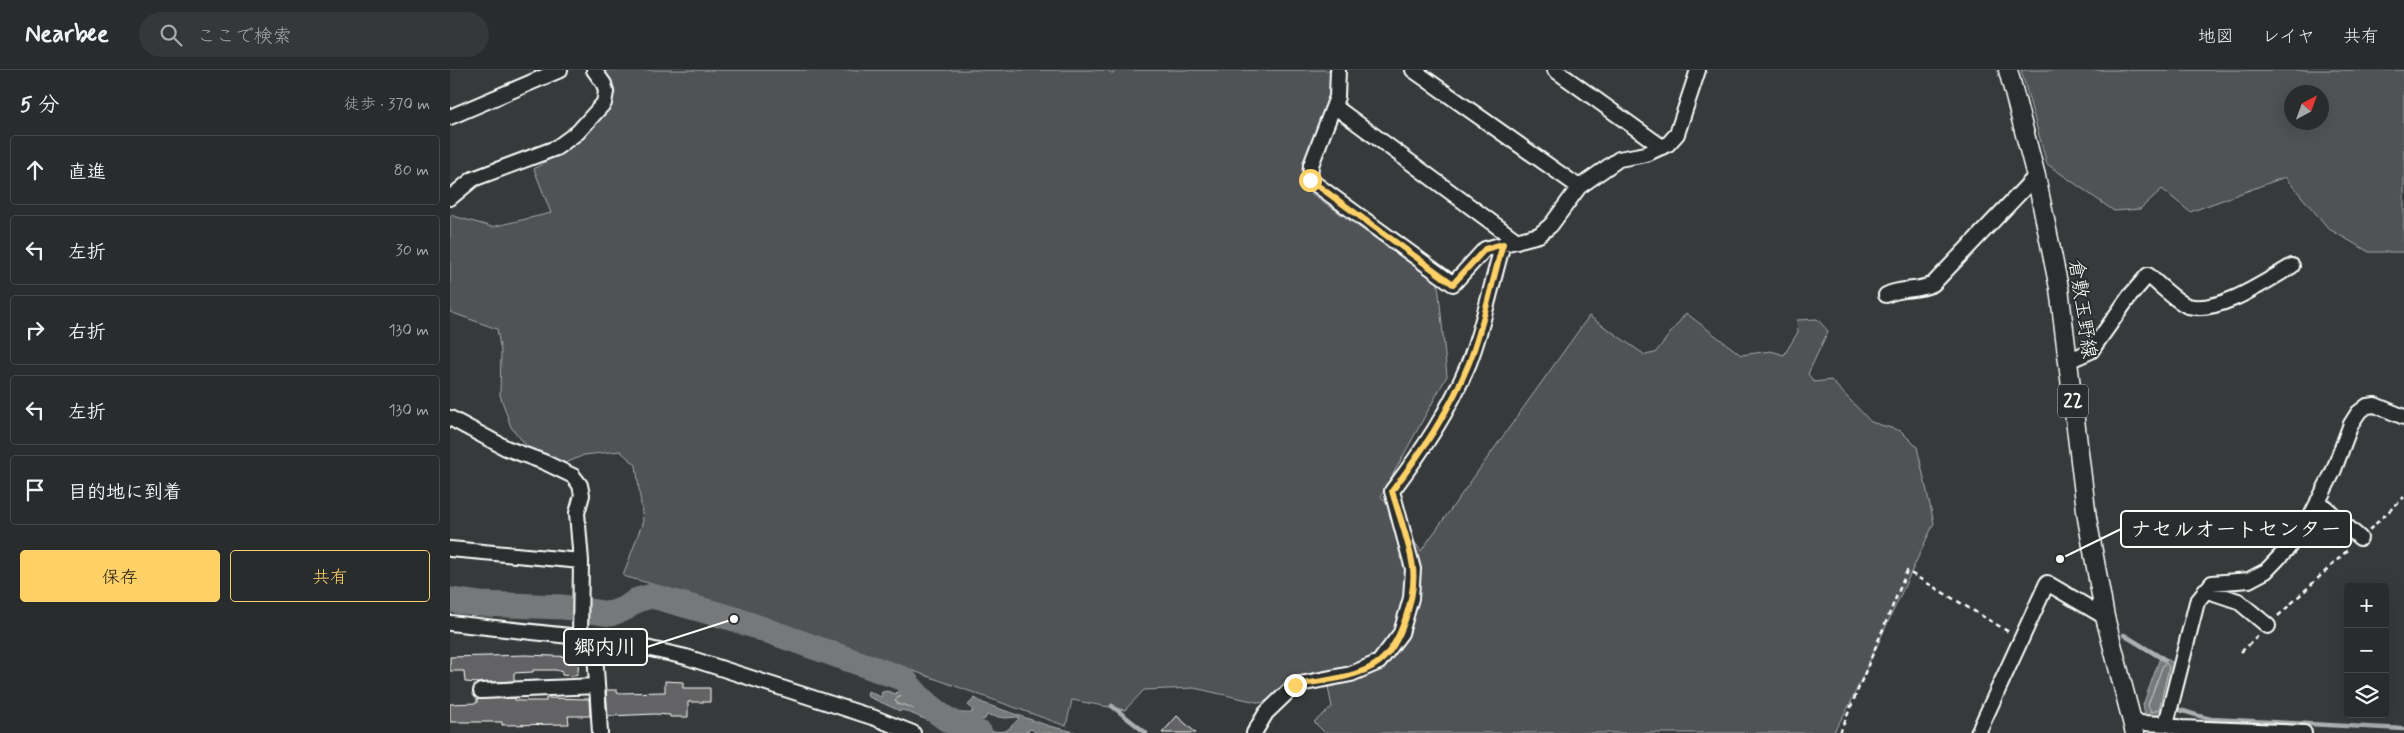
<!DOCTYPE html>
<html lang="ja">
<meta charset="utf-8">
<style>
:root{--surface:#292c2c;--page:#353838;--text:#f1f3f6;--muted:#a5a7a9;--line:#454848;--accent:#ffd166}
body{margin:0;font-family:Mynerve,"Klee One",sans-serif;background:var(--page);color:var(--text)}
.controls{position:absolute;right:15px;bottom:15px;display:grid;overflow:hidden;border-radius:5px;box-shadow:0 5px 20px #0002}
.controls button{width:45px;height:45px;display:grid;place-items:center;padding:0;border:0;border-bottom:1px solid var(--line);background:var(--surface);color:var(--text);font:25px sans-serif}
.compass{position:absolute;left:1834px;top:15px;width:45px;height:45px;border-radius:50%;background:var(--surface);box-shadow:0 5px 20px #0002;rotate:41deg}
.stop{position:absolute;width:15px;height:15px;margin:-11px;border:4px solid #ffd166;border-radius:50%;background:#fff}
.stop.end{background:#ffd166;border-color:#fff;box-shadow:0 1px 5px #0008}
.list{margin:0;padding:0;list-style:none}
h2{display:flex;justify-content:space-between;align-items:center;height:65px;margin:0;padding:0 20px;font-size:21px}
h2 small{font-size:16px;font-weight:400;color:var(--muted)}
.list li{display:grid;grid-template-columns:32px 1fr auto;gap:15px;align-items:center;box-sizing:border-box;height:70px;margin:0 10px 10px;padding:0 10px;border:1px solid var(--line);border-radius:5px}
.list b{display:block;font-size:19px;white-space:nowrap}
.list em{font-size:16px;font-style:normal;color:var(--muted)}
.actions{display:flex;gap:10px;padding:15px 20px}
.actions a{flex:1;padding:11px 0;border:1px solid var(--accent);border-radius:5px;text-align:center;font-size:18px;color:var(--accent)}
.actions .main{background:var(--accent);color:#111}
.icon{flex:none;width:28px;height:28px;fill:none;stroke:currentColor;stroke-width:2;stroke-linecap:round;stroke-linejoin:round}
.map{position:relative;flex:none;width:1954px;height:663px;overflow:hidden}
header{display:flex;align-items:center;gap:30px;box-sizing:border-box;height:70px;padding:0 25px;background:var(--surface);border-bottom:1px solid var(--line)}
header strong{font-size:24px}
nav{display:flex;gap:28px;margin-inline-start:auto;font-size:18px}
.search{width:350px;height:45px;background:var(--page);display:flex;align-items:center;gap:12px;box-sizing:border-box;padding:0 18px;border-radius:28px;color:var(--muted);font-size:19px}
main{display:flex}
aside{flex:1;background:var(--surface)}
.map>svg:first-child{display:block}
</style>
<header>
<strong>Nearbee</strong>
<div class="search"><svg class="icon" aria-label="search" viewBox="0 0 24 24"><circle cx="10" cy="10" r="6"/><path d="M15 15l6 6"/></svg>ここで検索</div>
<nav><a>地図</a><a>レイヤ</a><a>共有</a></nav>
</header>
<main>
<aside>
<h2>5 分<small>徒歩 · 370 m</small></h2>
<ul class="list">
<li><svg class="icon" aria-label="ahead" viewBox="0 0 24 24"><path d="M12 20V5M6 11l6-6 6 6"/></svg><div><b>直進</b></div><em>80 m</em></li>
<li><svg class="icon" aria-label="left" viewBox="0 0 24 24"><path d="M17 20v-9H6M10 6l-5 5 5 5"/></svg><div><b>左折</b></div><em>30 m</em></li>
<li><svg class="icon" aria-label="right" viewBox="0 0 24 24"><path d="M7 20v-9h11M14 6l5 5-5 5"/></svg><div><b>右折</b></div><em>130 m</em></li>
<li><svg class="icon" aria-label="left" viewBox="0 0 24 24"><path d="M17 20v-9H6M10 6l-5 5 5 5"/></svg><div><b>左折</b></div><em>130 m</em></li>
<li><svg class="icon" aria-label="arrive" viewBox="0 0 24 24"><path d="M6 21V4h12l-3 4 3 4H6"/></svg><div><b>目的地に到着</b></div></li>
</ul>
<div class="actions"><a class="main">保存</a><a>共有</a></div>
</aside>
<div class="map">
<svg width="1954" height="663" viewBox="0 0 1954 663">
<rect width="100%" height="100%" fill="#373a3b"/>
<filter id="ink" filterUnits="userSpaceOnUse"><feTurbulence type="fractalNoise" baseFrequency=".02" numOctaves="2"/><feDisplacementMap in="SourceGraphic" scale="10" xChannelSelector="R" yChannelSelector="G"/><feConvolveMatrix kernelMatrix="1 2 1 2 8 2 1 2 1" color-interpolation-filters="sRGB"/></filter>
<g filter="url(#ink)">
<path fill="#505354" stroke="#a8a9aa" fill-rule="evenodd" d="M154,0h503l5,3 8,-3h210l1,28 -26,60 -3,22 9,13 127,90 9,93 -66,120 40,55 168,-235 56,39 10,-2 31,-40 55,42 30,-4 13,4 14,-23 -1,-12 20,-1 11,12 -20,43 6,8 17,-2 40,42 30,9 16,16 17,76 -85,183 -16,27h-508l-11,-11 18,-15 -7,-35 -36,8 -19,19 -9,4 -67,-15 -50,2 -19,20 -53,-10 -6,26 -330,-119 -113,-31 20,-55 -7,-56 -16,-14 -36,4 -18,8 -36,-13 -19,-23 -11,-32 1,-43 -4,-23 -47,-17v-97l42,12 59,-14 -17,-44c33,-21 66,-38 81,-77z
M1571,0h383v182h-35l-40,-23 -44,-52 -95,35 -28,-23 -22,20 -26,2 -67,-47zM1842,22h30v30h-30z"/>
<path fill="#767879" stroke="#adaeaf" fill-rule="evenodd" d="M1711,585l14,9 -14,52 -4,2 -12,-2 -2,-11z
M446,605l16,4c5,22 39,36 60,34v-4l-4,-4 7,-7 8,5 66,23 30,7h-42l-6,-4 -8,4h-65l-55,-23 -3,1 -33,-15 1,-5 13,6 1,-5 5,-1 8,3 7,-7zM537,645l18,3 12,-1 2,1c-2,3 -11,12 -14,13 -9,2 -32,-2 -39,-7l19,-5z"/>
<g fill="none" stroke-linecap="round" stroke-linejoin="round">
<path stroke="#c8c9c9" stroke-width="1" d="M1717,594l2,3 -10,43 -8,2 -3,-7 15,-40z
M508,663l-4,-7 -49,-21h-6l-4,-5 14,-11c16,16 30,23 52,29l1,10 11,5"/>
<path stroke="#adaeaf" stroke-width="4.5" d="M1674,565l41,25
M662,636l34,27
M1722,638c14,3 24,8 39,11l193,10"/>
<path stroke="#767879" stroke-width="25" d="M0,530l29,4 84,3 47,7 16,-6 11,-8 15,-4 82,23 170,60c17,23 47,49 76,54"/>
</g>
<path fill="#636465" stroke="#fff" d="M76,585l53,2 -1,15 -1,2 -5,2 -10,-1v-3l-6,-2h-23v2l-19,1v8l-36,2 -13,-1 -1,-11h-14v-14z
M215,611l18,1v6h27v14h-22v15h-18v-2l-15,-1 -47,2 -2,-26h11v3l48,-1z
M65,628v2l5,1h26v-3l43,1 1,17h-22l1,8 -67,1v-3h-52v-18l27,-1v-4z
M727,646l19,17h-34z"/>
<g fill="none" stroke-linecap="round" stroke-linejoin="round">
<g stroke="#fff" stroke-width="18">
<path id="minor" d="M888,0l-1,27 -26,68 -1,15 143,104 32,-35 54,-14 12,-10 28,-38 40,-28 27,-5 22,-10 9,-10 21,-64
M963,0l166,117
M1105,0l107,77
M884,36l183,135
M0,47l110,-47
M0,128l23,-19 83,-31 22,-16 26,-29 2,-11 -2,-8 -10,-14
M1436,225c16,-8 30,-3 47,-11l103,-108
M1618,291l23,-10 38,-54 19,-22c9,8 30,28 40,31 31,8 78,-25 104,-40
M0,348l56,30 38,14 29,14 7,9 2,10 -5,18 4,48 -1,78 15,13 5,81
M1868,431l42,37
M0,479l131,12
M1755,520l33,11 30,25
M0,553l165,18 71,16 189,61 38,15
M31,621l116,-5
M1679,646l11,7 26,1 15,4 123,5
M1716,654l31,-122 15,-19 37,-3 17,-9 22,-23 23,-32 22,-44 18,-48 7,-11 9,-7 8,-1 29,12
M804,663l12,-20 29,-28 56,-11 28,-12 22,-29 10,-35 2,-29 -21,-78c31,-41 57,-80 77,-128 14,-35 23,-82 34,-119
M1528,663l69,-150 58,34"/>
</g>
<g stroke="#fff" stroke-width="21">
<path id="major" d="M1558,0l28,106 23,112 28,230 18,99 30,116"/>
</g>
<path stroke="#fff" stroke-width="2.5" stroke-dasharray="5 4" stroke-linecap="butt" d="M1919,460l35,-33
M1828,546l72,-68
M1791,582l17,-16
M1390,663l67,-162 102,61"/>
<use href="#minor" stroke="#2a2d2e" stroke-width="14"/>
<use href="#major" stroke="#2a2d2e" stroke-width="18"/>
</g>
</g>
<g fill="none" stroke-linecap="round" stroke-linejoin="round" filter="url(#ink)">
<path stroke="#ffd166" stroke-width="6" d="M845,615c25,-4 64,-7 84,-23 22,-17 37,-67 34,-94 -3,-25 -14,-52 -21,-77 31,-41 58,-81 77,-128 14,-35 23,-82 34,-119l-18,5 -32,35 -143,-104"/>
</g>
<g text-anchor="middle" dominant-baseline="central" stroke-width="4" stroke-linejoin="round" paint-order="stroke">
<rect fill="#2a2d2e" stroke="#bfc0c0" stroke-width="1" x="1608" y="314.5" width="30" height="33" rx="4"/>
<g font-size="19" font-weight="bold" fill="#fff">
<text x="1623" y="331">22</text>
</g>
<g font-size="20" fill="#fff" stroke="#2a2d2e">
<text transform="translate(1632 239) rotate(82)">倉敷玉野線</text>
</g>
</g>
<path fill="none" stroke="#fff" stroke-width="2" d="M1610 489L1671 459M284 549L197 577"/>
<g fill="#fff" stroke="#2a2d2e" stroke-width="2">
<circle cx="1610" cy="489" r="5"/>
<circle cx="284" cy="549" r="5"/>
</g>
<g fill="#2a2d2e" stroke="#fff" stroke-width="2">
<rect x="1671" y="441" width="230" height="36" rx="5"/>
<rect x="114" y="559" width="83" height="36" rx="5"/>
</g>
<g font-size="21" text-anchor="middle" font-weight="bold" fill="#fff">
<text x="1786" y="466">ナセルオートセンター</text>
<text x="155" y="584">郷内川</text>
</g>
</svg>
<div class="controls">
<button>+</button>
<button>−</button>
<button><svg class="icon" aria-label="layers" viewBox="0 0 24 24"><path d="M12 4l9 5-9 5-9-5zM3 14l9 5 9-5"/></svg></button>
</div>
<svg class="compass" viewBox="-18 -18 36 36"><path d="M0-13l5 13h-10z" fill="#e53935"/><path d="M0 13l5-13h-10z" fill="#a5a7a9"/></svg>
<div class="stop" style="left:860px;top:110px"></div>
<div class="stop end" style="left:845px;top:615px"></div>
</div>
</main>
